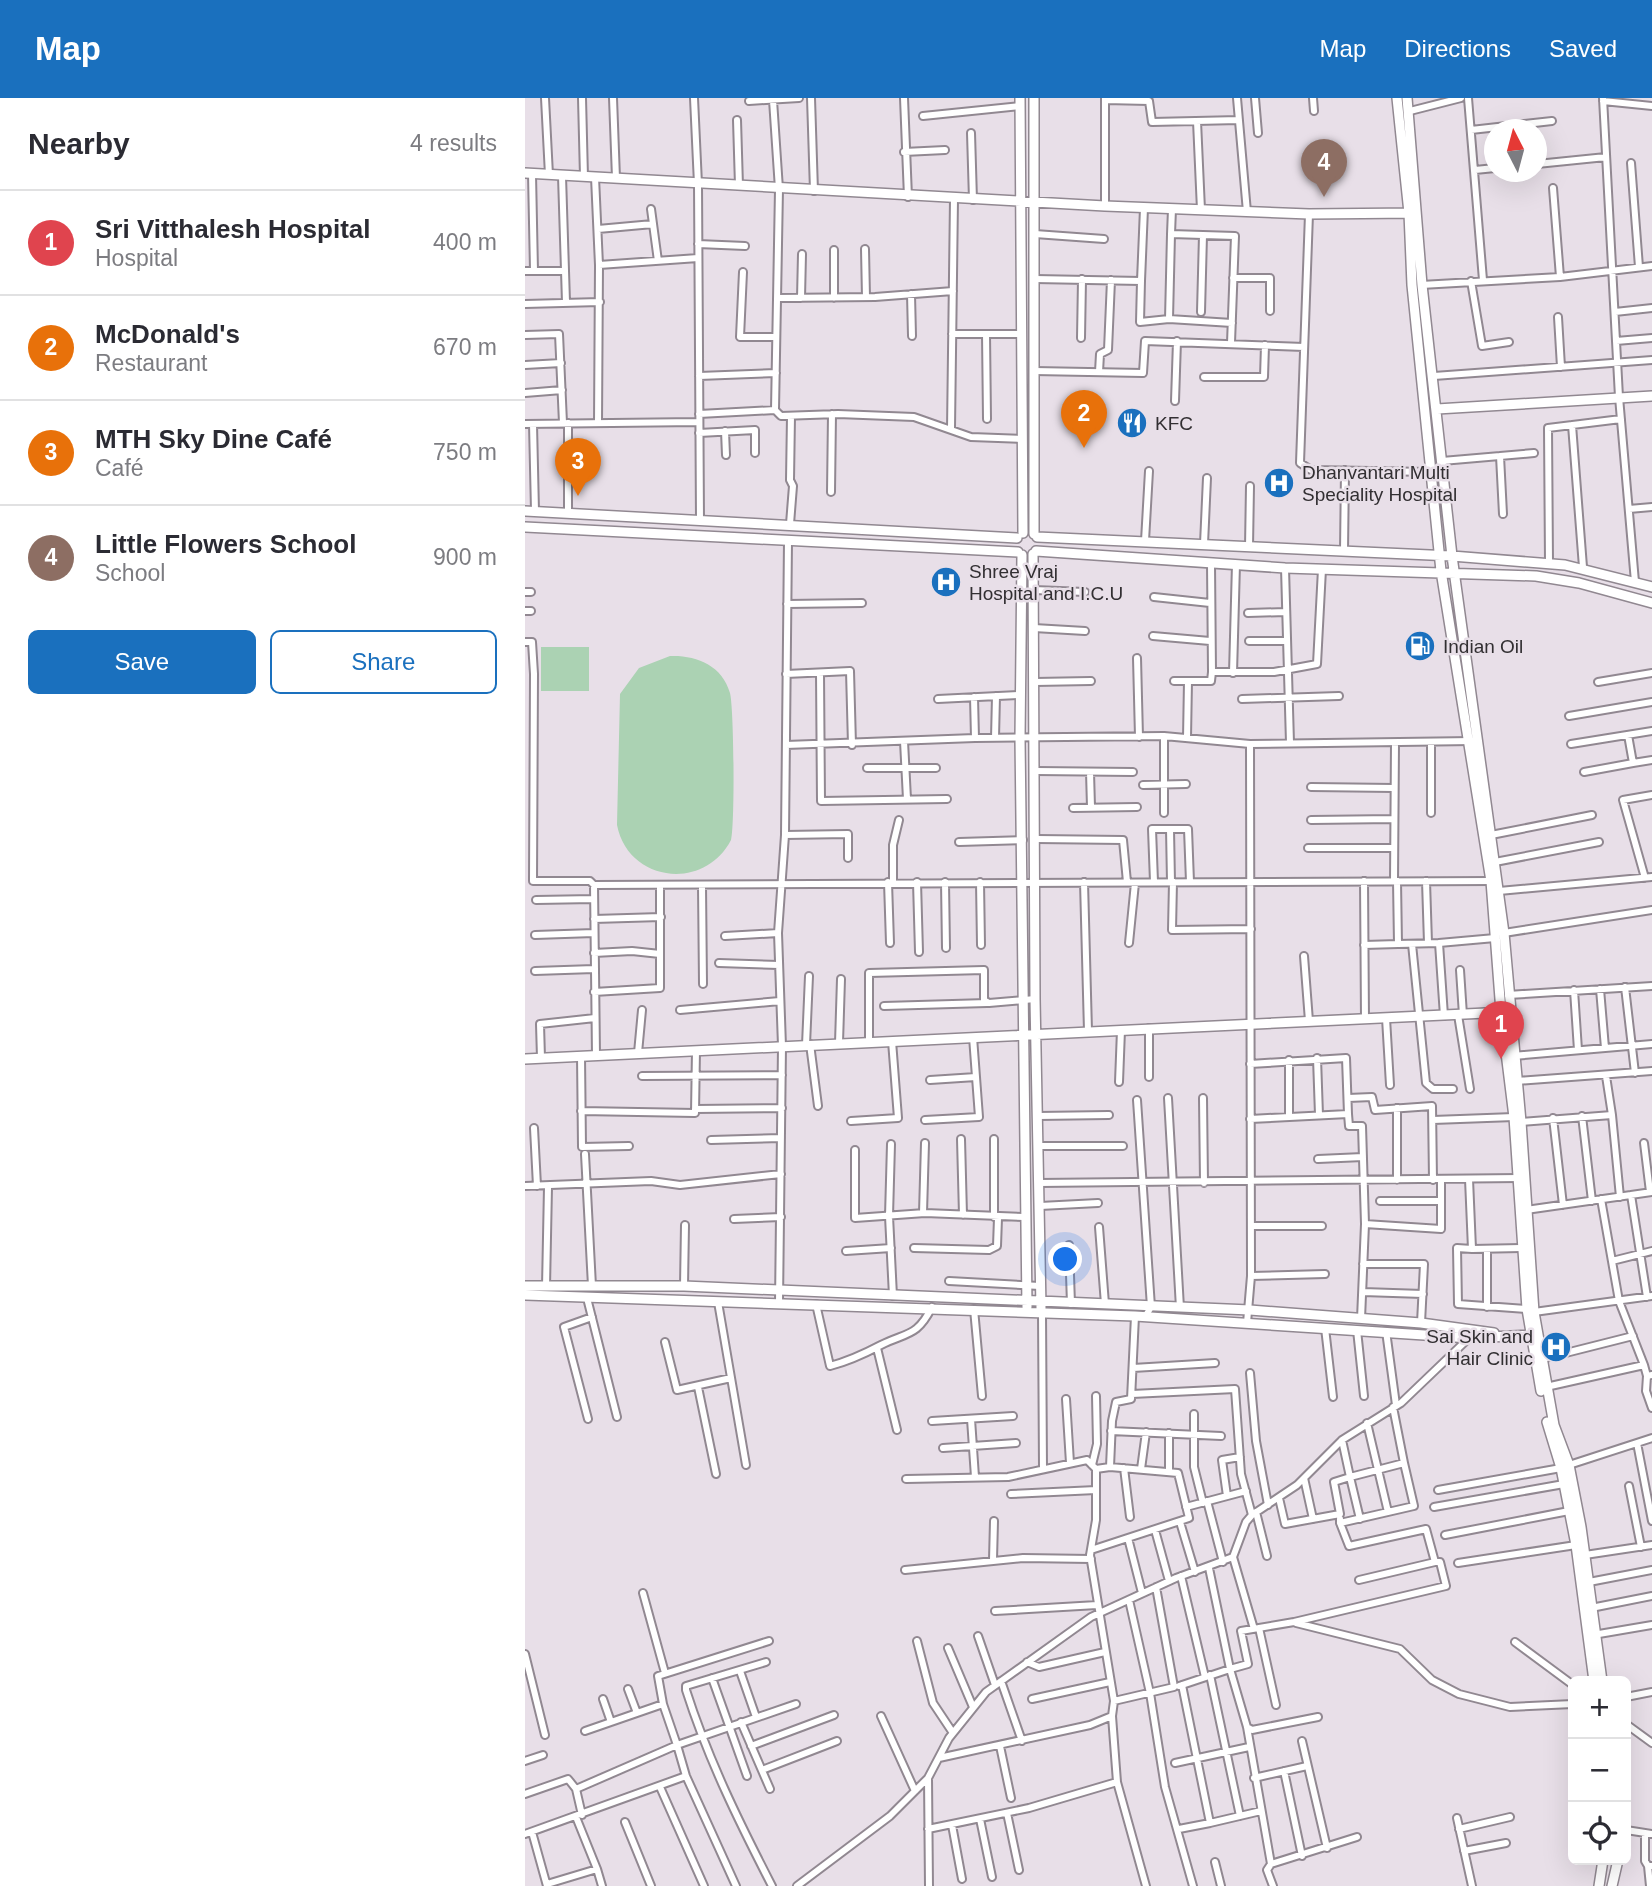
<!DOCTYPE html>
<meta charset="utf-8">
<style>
:root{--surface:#fff;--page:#f7f7f7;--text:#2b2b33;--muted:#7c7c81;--line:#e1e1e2;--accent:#1a70be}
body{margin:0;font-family:Helvetica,sans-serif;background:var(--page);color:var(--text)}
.controls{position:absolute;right:21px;bottom:21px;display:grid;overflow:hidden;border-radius:10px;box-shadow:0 7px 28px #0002}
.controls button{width:63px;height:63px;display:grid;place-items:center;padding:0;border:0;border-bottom:2px solid var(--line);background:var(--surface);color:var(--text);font:35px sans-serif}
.compass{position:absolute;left:959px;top:21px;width:63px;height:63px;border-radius:50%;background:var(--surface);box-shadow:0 7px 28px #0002;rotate:354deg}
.you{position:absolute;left:541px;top:1162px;width:24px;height:24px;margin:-18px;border:5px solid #fff;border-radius:50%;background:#1a73e8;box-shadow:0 0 0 10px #1a73e833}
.badge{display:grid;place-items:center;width:46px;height:46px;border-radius:50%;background:var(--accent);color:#fff;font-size:23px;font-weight:700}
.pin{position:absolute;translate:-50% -58px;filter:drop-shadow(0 2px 4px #0008)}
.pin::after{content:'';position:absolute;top:37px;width:24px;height:21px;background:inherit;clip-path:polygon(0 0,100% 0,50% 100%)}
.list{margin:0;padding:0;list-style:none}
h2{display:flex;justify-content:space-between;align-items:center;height:91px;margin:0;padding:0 28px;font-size:30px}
h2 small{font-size:23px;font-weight:400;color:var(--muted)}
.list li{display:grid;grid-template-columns:46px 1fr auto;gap:21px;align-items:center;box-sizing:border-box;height:105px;padding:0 28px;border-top:2px solid var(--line)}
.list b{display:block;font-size:26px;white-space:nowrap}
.list p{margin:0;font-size:23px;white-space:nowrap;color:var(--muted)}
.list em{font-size:23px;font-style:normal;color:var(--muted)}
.actions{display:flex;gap:14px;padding:21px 28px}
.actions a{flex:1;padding:16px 0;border:2px solid var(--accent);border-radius:10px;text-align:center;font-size:24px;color:var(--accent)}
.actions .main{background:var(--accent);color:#fff}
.icon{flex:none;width:38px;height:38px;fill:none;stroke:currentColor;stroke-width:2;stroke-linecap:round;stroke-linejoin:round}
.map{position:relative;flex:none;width:1127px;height:1788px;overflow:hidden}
header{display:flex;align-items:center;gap:42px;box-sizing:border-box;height:98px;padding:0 35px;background:var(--accent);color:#fff}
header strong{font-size:33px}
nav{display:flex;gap:38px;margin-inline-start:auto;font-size:24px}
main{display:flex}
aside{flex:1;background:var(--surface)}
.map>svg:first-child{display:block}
</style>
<header>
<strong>Map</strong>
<nav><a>Map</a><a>Directions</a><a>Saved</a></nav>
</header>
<main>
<aside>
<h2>Nearby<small>4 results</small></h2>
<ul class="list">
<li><span class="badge" style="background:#e0444e">1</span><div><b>Sri Vitthalesh Hospital</b><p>Hospital</p></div><em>400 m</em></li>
<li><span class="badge" style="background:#e8710a">2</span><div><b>McDonald's</b><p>Restaurant</p></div><em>670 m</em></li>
<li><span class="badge" style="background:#e8710a">3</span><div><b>MTH Sky Dine Café</b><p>Café</p></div><em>750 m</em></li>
<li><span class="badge" style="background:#8d6e63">4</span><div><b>Little Flowers School</b><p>School</p></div><em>900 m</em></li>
</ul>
<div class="actions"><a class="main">Save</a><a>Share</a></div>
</aside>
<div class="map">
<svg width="1127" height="1788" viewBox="0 0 1127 1788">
<rect width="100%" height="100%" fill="#e8dfe8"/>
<path fill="#abd2b3" d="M16,549h48v44h-48z
M145,558c26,-1 52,9 60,37 4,15 5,132 1,147 -27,52 -103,42 -114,-15l3,-131 19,-26z"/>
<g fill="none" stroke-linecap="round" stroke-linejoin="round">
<g stroke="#918891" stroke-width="10">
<path id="street" d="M20,0l4,77
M57,0l2,79
M88,0l3,80
M169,0l4,86 2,336
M286,0l3,93
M379,0l4,99
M580,0v108
M712,0l10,114
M730,0l3,35
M788,0l1,13
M943,0l15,182
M1078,0l16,299 16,185
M248,2l6,89 -4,221 6,6 57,-2 76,3 57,20 51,2
M580,2l44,1 3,21 87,-2
M224,3l50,-3
M1078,3l49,5
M885,13l51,-13
M398,18l97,-10
M212,22l2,66
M672,23l4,89
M946,32l81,-9
M446,35l2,67
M379,54l41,-2
M1106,65l8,104
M1012,66l69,-7
M950,72l20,-2
M7,76l2,97
M37,78l4,126
M70,79l4,88 -1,158
M1028,90l7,89
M126,111l7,52
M647,111l-1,25 64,2 -4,107
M784,116l-9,249 11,7 120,2
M73,131l55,-5
M510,136l69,5
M173,146l47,2
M340,151l1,48
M309,152v48
M74,167l99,-7
M0,173h40
M218,174l-3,65h36
M708,180h37v33
M510,181l106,2 -1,41 29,-3 63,4
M616,183l3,-73
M946,183l11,65 27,-4
M896,187l139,-8 92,-11
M386,196l1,42
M252,200l98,-1 78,-6
M276,200l1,-44
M0,206l75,-2
M676,214l2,-77
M1090,214l37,-4
M1033,219l3,50
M644,221l2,-85
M427,236h68
M461,236l1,85
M0,237l34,-1 4,89
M556,240l1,-59
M1091,243l36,-3
M0,267l36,-2
M509,273l109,2 2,-32 159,6
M574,274l1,-18 8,-4 3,-70
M174,278l77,-3
M909,278l218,-16
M679,279h60l1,-32
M0,295l37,-3
M650,303l2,-60
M174,316l76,-4
M43,325v89
M0,326l173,-2
M8,326l2,87
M1047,327l11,142
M426,331l3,-230
M200,333l1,24
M174,335l56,-3v23
M975,358l3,58
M917,363l92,-8
M306,394l1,-78
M1104,411l23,-2
M265,426l3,-38 -3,-6 1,-64
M620,443l4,-70
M679,446l3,-66
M724,449l1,-61
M819,453l1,-81
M1024,465l-1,-135 73,-9
M686,466l1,108h62l43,-8 5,-95
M760,470l5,175
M509,492l51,2
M0,494h6
M629,499l56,6
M262,506l75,-1
M0,513h6
M723,515l38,-1
M509,530l51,3
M628,538l57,5
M724,543h38
M0,544h7l2,32 -1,207h57l4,4
M612,560l2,79
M295,575l1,128 126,-2
M708,575l3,-109
M261,576l64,-3 2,74
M649,583h37l1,-9
M510,584l56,-1
M1073,584l54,-9
M449,599l1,41
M413,601l82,-4
M717,601l97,-3
M1044,618l83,-14
M470,640l1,-42
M662,640l1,-57
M379,643l3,58
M1046,646l81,-13
M261,647l189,-7 189,-2 86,8 223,-3
M1108,665l19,-3
M342,670h69
M511,673l97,1
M565,674l1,35
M1059,674l49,-9 -5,-28
M618,687l43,-1
M786,689l83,1
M548,710l64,-1
M639,715v-77
M906,715v-70
M786,722l83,-1
M645,731l1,53
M260,737l63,-1v24
M966,737l101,-20
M512,741l86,1 4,42
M434,744l64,-2
M783,750h86
M970,764l104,-20
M1120,780l-22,-78 29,-5
M839,783l1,138
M869,783l1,-138
M872,783l1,63 41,-1 5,73
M901,783l2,62
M363,784l2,61
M368,784v-37l6,-25
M392,784l2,70
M420,784l1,66
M455,784l1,63
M559,784l4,149
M629,784l-2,-53h36l2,53
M648,784l-1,48 79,-1
M177,788l1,98
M974,793l153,-14
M11,802l58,-1
M69,821l67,-2
M979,835l148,-23
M10,837l59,-2
M200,838l53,-3
M604,845l6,-60
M914,845l56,-5
M887,846l14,139 7,6h20
M839,847l34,-1
M69,855l38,-2 28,3
M779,858l5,65
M194,865l60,2
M935,872l3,45
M10,873l59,-2
M1100,889l10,86
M1075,891l5,59
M1049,892l4,60
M69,894l66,-4v-102
M983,897l144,-9
M359,908l103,-3
M155,912l100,-9
M933,917l12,74
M861,920l4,67
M344,944v-69l115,-3v30l5,3 46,-4
M314,945l2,-64
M285,946l8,62
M281,947l3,-69
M113,955l4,-43
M71,957l-2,-170 899,-4
M56,958l1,91 47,-1
M988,958l139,-12
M16,960l-1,-34 55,-6
M792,960l2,57
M764,962v56
M725,966l96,-6 2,56 -98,5
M117,978l140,-1
M1081,978l6,39
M624,979v-49
M405,982l46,-3
M992,983l135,-10
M594,984l2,-52
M643,1000l12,210
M678,1000l1,85
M823,1000l24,-1 3,13 57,-4 1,74
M612,1002l14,207 -6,10
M872,1010v72
M170,1011l87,-1
M56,1013l114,2 1,-63
M823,1016l1,12h13l3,98 -4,95
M513,1018l71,-1
M1057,1018l10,85
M1028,1020l10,87
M400,1022l54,-3 -6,-80
M908,1022l81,-3
M326,1023l47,-3 -6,-77
M996,1024l91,-7 8,82
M9,1030l3,58
M436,1041l2,76
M186,1042l70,-2
M1119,1045l6,49
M366,1046l-2,72 4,80
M513,1048h85
M330,1052v68l70,-5 99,4
M60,1056l7,132
M793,1061l45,-2
M944,1081l3,70 49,-1
M514,1085l481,-5
M0,1088l126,-5 29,4 101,-11
M1106,1097l16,102
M1076,1101l18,102 25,64
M855,1103h61
M515,1108l58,-3
M1001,1112l126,-18
M398,1115l2,-70
M469,1119v-78
M209,1121l47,-2
M840,1126l76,5v-50
M726,1128h71
M574,1129l6,77
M544,1147l2,59
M389,1150l75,2 8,-4 1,-28
M947,1151l-15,-1 1,56 69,5
M962,1151v58
M321,1153l45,-3
M1087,1163l40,-10
M838,1166h61l-3,59
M726,1178l74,-2
M424,1183l91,5
M159,1188l1,-61
M21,1189l2,-100
M838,1194l60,2
M62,1200l30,119
M193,1204l28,163
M254,1205l3,-257 -4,-113 7,-98 3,-294
M291,1206l14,62c19,-5 34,-12 51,-21 26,-13 36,-8 51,-38
M449,1211l8,87
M1009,1214l118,-16
M517,1215l1,156
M722,1225l4,-47 -1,-532
M800,1230l8,69
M832,1232l7,66
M861,1233l10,74
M140,1244l12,48 54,-12
M352,1250l20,82
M1017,1261l91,-23
M608,1270l82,-5
M725,1275l6,68 12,64
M1122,1278l-1,15 6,17
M173,1289l18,87
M1021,1289l98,-22 3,11 5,-1
M607,1296l103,-5 6,85 11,41
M541,1301l4,64
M669,1316v53l9,36
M63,1321l-24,-92 28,-10
M446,1321l4,58
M407,1323l81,-5
M842,1325l21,89
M586,1333l110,5
M817,1342l8,37 54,-14 -11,-56
M1112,1345l15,78
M418,1350l73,-5
M567,1367l5,-21 -1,-48
M1044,1367l83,-27
M599,1370l6,49
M616,1371l5,-37
M644,1374v-39
M779,1380l9,41
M381,1381l102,-2 79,-17 9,9
M1104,1388l12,61
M913,1392l123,-22
M486,1396l85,-4
M702,1398l-5,-36 18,-3
M754,1400l6,26 55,-10 -6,-32 16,-5 10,42
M682,1403l16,61
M661,1409l60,-16
M909,1409l130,-23
M731,1414l11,44
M815,1421v4l74,-17 -10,-43
M655,1424l15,50
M815,1425l9,23 77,-17 9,33 -76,18
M630,1432l14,51
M920,1437l124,-24
M603,1440l14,55
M566,1452l98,-32 -11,-45 -68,-6
M1060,1457l67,-10
M708,1459l21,72
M468,1462l1,-39
M933,1465l118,-18
M380,1472l118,-12 68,1
M656,1478l24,101
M1064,1484l63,-12
M118,1495l22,80
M604,1502l21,93 15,94 28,99
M1066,1510l61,-12
M470,1513l102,-6
M771,1525l104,26 32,31 27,14 51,13 63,-3
M734,1530l17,77
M1068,1537l59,-10
M453,1538l17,49
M392,1543l16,62 20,30
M990,1544l58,43
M423,1550l25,59
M0,1556l20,81
M241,1564l-80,24v4c22,69 53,132 86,196
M502,1564l12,5 66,-15
M215,1573l16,46
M685,1577l30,141
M187,1580l35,98
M476,1583l21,60
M657,1587l28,138 51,-12
M654,1588l51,-17 -21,-101
M103,1591l9,24
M1101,1599l26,-5
M78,1601l8,23
M507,1601l78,-17
M589,1603l60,-14 -18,-100
M356,1618l34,75
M587,1618l5,66
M216,1624l29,67
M1101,1626l26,19
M722,1629l5,3 66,-13
M60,1633l78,-27
M777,1643l25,107
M226,1648l83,-31
M475,1648l11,52
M414,1660l151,-33 22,-9 2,-15 -24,-146 6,-35v-51l14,-2 2,-46 4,-19 15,-3 4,-83
M0,1663l18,-6
M650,1665l74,-16
M237,1672l75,-29
M759,1673l18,85
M403,1680l1,108
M729,1680l53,-12
M135,1689l44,99
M51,1691l101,-44 -14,-41 -5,-28 111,-35
M0,1696l43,-15 8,10 6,26
M482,1715l12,57
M932,1720l15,68
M455,1721l12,58
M100,1724l26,64
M427,1727l10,54
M403,1731l101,-21 88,-26 29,104
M654,1731l31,-6
M934,1731l51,-12
M1101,1732l26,4
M7,1734l15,54
M1120,1735v28l3,5h4
M0,1736l161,-58
M832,1739l-86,27 -24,-137 -17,-58 18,-5 -7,-33 53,-9 152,-36 -6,-24h-5
M939,1753l42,-8
M690,1764l6,24
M746,1766l-4,6 6,16
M1123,1768l2,20
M72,1771l5,17
M22,1786l50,-15 -21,-52
M211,1788l-50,-110 -9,-31 119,-41
M272,1788l93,-70 38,-38 21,-40 37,-46 105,-75 85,-39 57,-21 13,-35 6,-7 45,-30 45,-45 59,-37 70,-67"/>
</g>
<g stroke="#918891" stroke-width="12">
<path id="secondary" d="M495,0l3,435
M872,0l12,115 3,72 29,286 50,310 10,131 13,105 13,192 14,82
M882,0l15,187 30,271 52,377 17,189 13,190 20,113 15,40 12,62 21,154
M0,75l580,33 204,8 106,-1
M912,311l215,-13
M0,413l492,27
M0,429l493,25
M509,436v-436
M512,439l415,19 113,9 87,22
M511,453l249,17 251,8 43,7 73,20
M508,456l2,445 6,309
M497,457l-2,183 7,569
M0,961l982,-47
M0,1188h159l566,24 171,13 73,10
M0,1197l610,21 335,22 63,-3
M1022,1324l14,46 15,77 18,136
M1074,1788l4,-26
M1087,1788l6,-26"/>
</g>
<use href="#street" stroke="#fff" stroke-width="6"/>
<use href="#secondary" stroke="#fff" stroke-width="9"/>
</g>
<defs>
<g id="restaurant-disc" transform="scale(1.575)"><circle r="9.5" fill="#1a70be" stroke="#e8dfe8"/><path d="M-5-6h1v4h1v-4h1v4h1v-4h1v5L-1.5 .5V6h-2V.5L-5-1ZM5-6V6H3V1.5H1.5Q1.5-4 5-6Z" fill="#fff"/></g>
<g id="hospital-disc" transform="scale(1.575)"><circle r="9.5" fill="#1a70be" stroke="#e8dfe8"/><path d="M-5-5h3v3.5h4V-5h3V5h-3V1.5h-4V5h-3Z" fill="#fff"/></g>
<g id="fuel-disc" transform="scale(1.575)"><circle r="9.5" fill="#1a70be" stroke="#e8dfe8"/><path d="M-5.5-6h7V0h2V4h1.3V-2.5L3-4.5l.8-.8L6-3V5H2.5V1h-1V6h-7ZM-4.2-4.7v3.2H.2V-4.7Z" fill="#fff"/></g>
</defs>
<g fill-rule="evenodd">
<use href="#restaurant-disc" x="607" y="325"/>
<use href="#hospital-disc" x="754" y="385"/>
<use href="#hospital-disc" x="421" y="484"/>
<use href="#fuel-disc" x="895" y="548"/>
<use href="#hospital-disc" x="1031" y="1249"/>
</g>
<g text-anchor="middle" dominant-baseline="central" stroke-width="5" stroke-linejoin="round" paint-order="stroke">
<g font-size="19" fill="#322f32" stroke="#e8dfe8" text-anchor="start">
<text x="630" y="325">KFC</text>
<text x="777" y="374">Dhanvantari Multi<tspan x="777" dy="22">Speciality Hospital</tspan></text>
<text x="444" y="473">Shree Vraj<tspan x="444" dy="22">Hospital and I.C.U</tspan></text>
<text x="918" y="548">Indian Oil</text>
<text x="1008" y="1238" text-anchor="end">Sai Skin and<tspan x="1008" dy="22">Hair Clinic</tspan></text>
</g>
</g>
</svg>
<div class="controls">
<button>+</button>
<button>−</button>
<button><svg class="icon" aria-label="locate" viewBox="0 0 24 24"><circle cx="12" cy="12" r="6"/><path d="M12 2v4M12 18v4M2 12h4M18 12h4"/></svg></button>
</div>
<svg class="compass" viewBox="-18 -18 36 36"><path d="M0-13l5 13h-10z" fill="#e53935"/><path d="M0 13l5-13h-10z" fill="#7c7c81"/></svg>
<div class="you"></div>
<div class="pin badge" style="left:976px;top:961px;background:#e0444e">1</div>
<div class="pin badge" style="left:559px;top:350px;background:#e8710a">2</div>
<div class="pin badge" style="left:53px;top:398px;background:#e8710a">3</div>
<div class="pin badge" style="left:799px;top:99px;background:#8d6e63">4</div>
</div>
</main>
